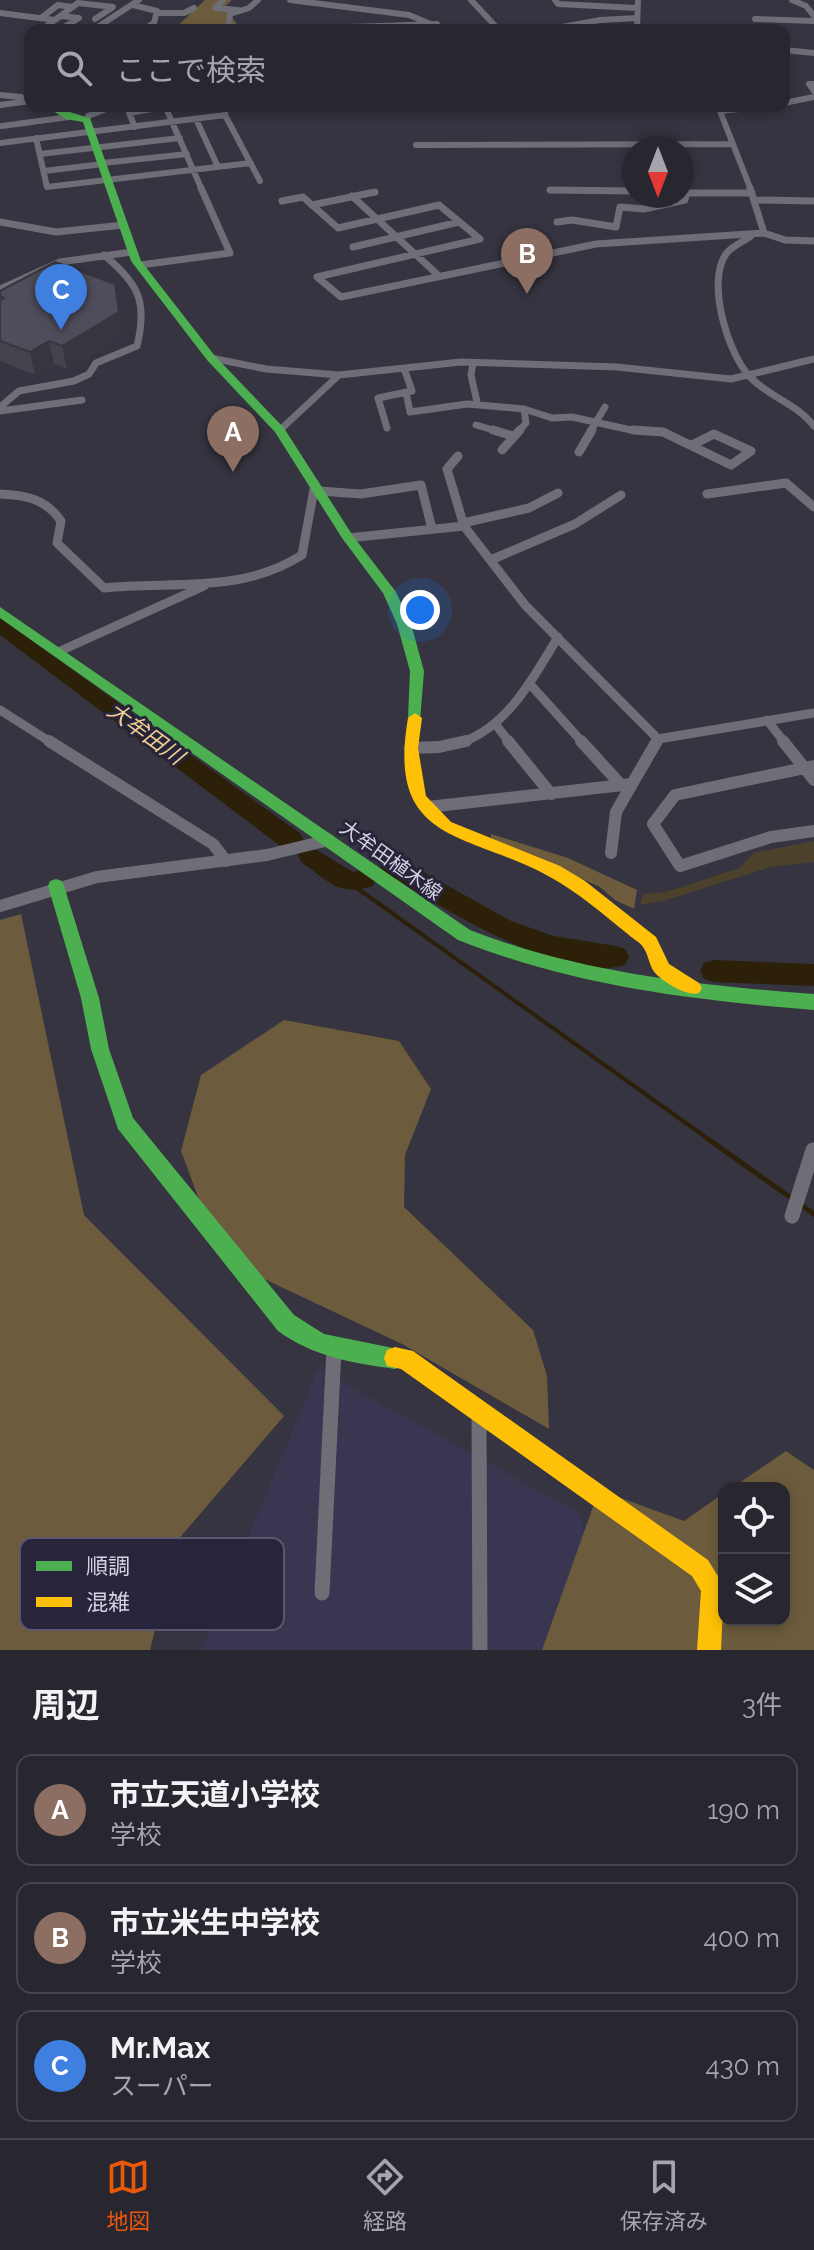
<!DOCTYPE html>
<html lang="ja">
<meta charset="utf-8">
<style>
:root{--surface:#282730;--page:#302f38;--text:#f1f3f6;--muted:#a5a5ab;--line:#44444c;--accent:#ea580c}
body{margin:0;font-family:Raleway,"Noto Sans JP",sans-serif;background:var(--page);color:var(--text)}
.controls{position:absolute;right:24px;bottom:24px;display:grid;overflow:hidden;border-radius:16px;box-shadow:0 4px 12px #0003}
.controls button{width:72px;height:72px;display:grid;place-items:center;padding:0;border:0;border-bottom:2px solid var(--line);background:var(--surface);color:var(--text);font:40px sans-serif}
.compass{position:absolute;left:622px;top:136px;width:72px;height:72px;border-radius:50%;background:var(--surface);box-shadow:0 4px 12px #0003;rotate:180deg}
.you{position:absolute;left:420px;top:610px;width:28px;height:28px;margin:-20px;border:6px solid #fff;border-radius:50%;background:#1a73e8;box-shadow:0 0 0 12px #1a73e833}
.badge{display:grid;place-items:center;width:52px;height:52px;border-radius:50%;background:var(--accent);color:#fff;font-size:26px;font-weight:700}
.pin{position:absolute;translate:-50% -66px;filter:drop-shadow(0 2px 4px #0008)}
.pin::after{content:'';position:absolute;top:42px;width:28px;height:24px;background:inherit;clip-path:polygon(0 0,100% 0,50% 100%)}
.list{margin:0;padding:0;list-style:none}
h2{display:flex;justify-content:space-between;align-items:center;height:104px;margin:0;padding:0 32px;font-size:34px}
h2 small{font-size:26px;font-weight:400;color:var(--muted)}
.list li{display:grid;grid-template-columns:52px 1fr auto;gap:24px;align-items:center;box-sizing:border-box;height:112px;margin:0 16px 16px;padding:0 16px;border:2px solid var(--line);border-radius:16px}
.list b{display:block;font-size:30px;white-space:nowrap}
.list p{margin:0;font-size:26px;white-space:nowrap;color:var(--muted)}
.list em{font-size:26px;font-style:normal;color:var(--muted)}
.icon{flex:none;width:44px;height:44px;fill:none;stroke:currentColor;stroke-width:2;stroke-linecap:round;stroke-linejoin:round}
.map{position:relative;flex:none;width:814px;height:1650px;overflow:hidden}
.search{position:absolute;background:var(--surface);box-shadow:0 4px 12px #0003;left:24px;right:24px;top:24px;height:88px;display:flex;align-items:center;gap:20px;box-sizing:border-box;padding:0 28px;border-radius:16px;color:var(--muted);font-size:30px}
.sheet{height:488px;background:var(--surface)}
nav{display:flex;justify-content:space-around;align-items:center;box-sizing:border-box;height:112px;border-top:2px solid var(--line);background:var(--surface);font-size:22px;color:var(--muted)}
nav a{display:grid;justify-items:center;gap:4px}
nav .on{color:var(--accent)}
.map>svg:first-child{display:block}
</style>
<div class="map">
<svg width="814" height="1650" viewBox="0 0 814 1650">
<rect width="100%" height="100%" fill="#353440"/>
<path fill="#393651" d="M318,1369l262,144 32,137h-411z"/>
<path fill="#4c412b" d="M814,841v21l-43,5 -108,34 -23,4 3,-11 23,-2 73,-24 15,-15z"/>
<path fill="#6c5c3d" d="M205,0h27l-8,7 13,17 -9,6h-55z
M491,834l77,24 69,32 -3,19 -19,-9 -15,-13 -109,-49z
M21,914l63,301 200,201 -107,125 -27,109h-150v-730z
M284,1020l115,21 32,48 -26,66 -1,52 129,123 14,46 2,53 -147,-85 -142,-67 -51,-51 -28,-75 20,-76z
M786,1451l28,19v180h-272l57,-160 85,31 40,-28v127h60v-132h-52z"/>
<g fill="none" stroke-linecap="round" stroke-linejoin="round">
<path stroke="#2c2008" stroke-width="4" d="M350,883l361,258"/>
<path stroke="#2c2008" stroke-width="5" d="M708,1139l86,61
M801,1205l13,9"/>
<path fill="#2c2008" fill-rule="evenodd" d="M0,618l301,216 3,7 -3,7h-18l-283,-213z
M310,846l43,26 11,-3 9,3 3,7 -3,7c-35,11 -44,-5 -72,-24l-3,-7 3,-7z
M400,859l111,62 42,15 63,10 9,3 4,8 -4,8c-58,19 -180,-54 -228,-86l-15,-1 -3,-7 3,-7z
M713,960l101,4v22l-101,-4 -9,-3 -4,-8 4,-8z"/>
<path stroke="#6f6e76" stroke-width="6" d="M223,0l-8,8 23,2
M290,0l119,15 36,15
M471,0l28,30
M555,0l3,4 79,4
M792,0l14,6 8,10
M133,5l24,6 -3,12 -12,7
M0,13l55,7
M157,13h27l10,-5
M41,18l17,-13 15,2
M755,19l59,2
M351,27l86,-3
M57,30l-9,-5 30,-22 35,4 -18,12
M59,30l20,-12 -18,-2
M93,30l46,-30
M228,30l2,-16 19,-6 9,-8
M546,30l54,-10 37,-2
M637,30l1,-30
M784,50l30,3
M30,78v7
M814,84h-5l5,7
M0,95l21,2
M784,103l30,-6
M0,105l30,-4
M165,106l37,84
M225,106v9l35,66
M718,106l33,84
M721,111l46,-5
M196,119l22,48
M87,120l1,-4 26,-10
M2,126l67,-9
M135,127l-6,-14 40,-7
M36,138l11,49 204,-24
M0,143l225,-28
M416,145l317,-1
M40,154l140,-16
M103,163l84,-9
M44,171l59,-7"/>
<path stroke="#6f6e76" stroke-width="7" d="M750,188l14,45
M550,190l84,1
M682,193h70
M352,196l86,79
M755,200l59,1
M282,201l21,-4 35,31 101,-23 41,34 -163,38 24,20 255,-53 168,-11 21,7 29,1
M312,205l63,-13
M0,222l56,10 68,-7
M557,222l15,-2 44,7 4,-20 24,2 41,-9 1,-6
M751,236c-8,6 -19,10 -25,18 -20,28 2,100 24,123 19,20 47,27 64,49
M353,247l106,-25
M140,265l90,-12 -29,-65
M0,289l60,-27 72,-10
M211,358l55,11 73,6 122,-13 156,5 114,12 83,-20
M473,363l-2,12 6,27
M406,392l4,20 57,-8 57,5 2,14 -8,9
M0,407l19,-16 55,-10 15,-7 7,-11 41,-17c11,-45 1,-63 -33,-91
M524,409l28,9 20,-1 59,13 32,2
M0,411l82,-11
M476,425l24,7
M387,428l-9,-30 34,-7 -8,-23
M280,430l59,-55
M590,432l15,-25"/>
<path stroke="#6f6e76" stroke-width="9" d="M493,430l20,6
M633,430l30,2 68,33 20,-14
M694,444l20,-10 37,17
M502,450l18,-20
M579,452l13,-22
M458,456l-11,13 17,57 61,79 133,134
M319,491l42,3 60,-9 11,44
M0,494c26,1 46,5 61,27l-4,22 47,45c69,-7 137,6 198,-33l13,-71
M707,494l79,-11 28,24
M463,523l66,-15 29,-15
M348,538l116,-12
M493,559l82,-35 46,-29
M58,652l146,-66
M529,683l54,60
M0,710l52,33
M767,720l18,23
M496,725l14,18
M658,739l156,-26
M460,743c48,-16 73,-65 98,-106
M656,743l2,-4"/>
<path stroke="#6f6e76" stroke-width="12" d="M49,741l164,103 13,17
M508,741l43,53
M581,741l40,44
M783,741l31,39
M410,748l29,-1 27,-6
M814,766l-139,29 -22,29 27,42 91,-29 43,-6
M428,807l204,-23 25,-43
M611,853l5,-41 16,-28
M0,906l97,-29 170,-22 62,-15"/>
<path stroke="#6f6e76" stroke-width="15" d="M792,1216l21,-66
M479,1412l1,238
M322,1593l12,-244"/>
<path fill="#4caf50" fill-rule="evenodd" d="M45,106c14,0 30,9 45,12l51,143 74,95 69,72 69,108 43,56 15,32 13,47 -4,51h-10l-2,-4 2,-47 -13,-47 -14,-31 -41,-55 -67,-106 -68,-72 -76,-99 -48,-139 -17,-3z
M0,607l470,323c111,43 226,55 344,64v16c-124,-10 -239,-24 -356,-70l-458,-322z
M56,879l6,2 2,5 35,112 10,51 24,69 161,197 30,19 79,16 3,8 -3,8 -8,3c-42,-6 -81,-12 -117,-38l-160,-202 -27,-80 -10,-51 -33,-112 2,-5z"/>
<path fill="#ffc107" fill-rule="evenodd" d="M415,713l7,5 -4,30 8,48 25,26 109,44 25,15 71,56 13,27 30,19 3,5 -3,5c-11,4 -34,-10 -43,-19 -7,-7 -7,-19 -13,-27 -3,-5 -10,-8 -14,-12 -25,-20 -50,-42 -79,-58 -83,-46 -164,-32 -142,-159z
M395,1347l18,4 295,209 16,26 -3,64h-24l4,-59 -9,-15 -291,-207 -14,-3 -3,-8 3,-8z"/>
</g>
<path fill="#44424d" d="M0,291l123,43 -56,35 -13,-5 -19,11 -35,-14z"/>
<path fill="#37363f" d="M115,284l8,50 -56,35 -5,-23z
M49,341l5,23 -19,11 -5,-23z"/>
<path fill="#4f4d5a" stroke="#37363f" stroke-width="2" d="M55,262l60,22 4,28 -57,34 -13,-5 -19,11 -30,-11v-41l4,-2 -4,-2v-5z"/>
<g text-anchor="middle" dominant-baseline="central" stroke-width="6" stroke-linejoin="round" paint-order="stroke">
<g font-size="20" fill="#d3d2e1" stroke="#27243b">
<text transform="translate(391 860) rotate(36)">大牟田植木線</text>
</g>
<g font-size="22" font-style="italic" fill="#f1d091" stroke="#27243b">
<text transform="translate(146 733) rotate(36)">大牟田川</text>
</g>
</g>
<rect x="20" y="1538" width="264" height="92" rx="12" fill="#27243b" stroke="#5b586d" stroke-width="2"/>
<rect x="36" y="1561" width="36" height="10" fill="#4caf50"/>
<rect x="36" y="1597" width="36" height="10" fill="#ffc107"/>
<g font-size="22" fill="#d3d2e1">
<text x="86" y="1574">順調</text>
<text x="86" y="1610">混雑</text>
</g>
</svg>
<div class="controls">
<button><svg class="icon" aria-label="locate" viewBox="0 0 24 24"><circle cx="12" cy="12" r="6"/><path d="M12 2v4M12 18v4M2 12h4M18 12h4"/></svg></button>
<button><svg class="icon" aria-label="layers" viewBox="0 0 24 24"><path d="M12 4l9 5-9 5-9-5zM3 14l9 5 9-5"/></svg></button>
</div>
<svg class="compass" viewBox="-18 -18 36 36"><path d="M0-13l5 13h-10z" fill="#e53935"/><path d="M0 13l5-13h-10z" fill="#a5a5ab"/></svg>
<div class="you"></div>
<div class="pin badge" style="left:233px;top:472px;background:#8d6e63">A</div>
<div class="pin badge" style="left:527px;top:294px;background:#8d6e63">B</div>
<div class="pin badge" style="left:61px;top:330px;background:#3f7fe0">C</div>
<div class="search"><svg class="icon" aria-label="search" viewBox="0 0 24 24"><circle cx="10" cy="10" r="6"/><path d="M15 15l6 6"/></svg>ここで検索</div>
</div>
<section class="sheet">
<h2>周辺<small>3件</small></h2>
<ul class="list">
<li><span class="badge" style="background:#8d6e63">A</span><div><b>市立天道小学校</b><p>学校</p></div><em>190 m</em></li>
<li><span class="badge" style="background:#8d6e63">B</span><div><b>市立米生中学校</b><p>学校</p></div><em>400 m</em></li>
<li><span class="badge" style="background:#3f7fe0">C</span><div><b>Mr.Max</b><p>スーパー</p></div><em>430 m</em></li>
</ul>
</section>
<nav>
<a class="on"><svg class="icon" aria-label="map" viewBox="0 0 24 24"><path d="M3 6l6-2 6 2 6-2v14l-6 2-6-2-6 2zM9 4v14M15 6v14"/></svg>地図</a>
<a><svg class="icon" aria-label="directions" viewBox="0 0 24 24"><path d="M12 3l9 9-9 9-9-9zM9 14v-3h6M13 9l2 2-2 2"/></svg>経路</a>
<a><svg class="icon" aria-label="saved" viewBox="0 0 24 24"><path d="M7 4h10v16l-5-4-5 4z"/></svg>保存済み</a>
</nav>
